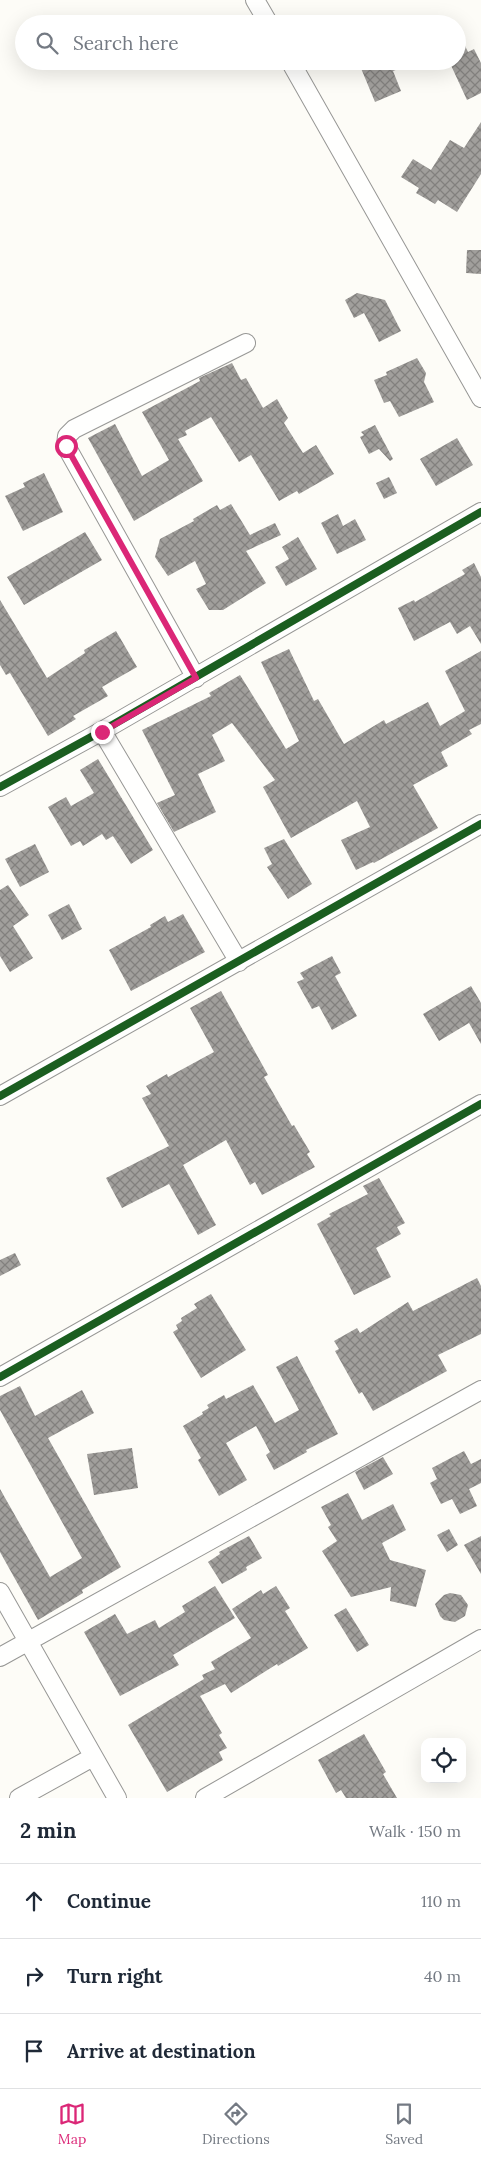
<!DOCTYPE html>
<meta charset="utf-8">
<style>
:root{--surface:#fff;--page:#f6f6f7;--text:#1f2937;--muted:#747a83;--line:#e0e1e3;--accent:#db2777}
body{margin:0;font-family:Lora,serif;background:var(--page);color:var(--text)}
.controls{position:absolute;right:15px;bottom:15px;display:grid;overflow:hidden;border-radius:10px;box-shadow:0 5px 20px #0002}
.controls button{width:45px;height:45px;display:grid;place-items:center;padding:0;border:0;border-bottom:1px solid var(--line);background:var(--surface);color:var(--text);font:25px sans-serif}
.stop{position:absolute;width:15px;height:15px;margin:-11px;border:4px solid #db2777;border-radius:50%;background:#fff}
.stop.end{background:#db2777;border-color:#fff;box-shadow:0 1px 5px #0008}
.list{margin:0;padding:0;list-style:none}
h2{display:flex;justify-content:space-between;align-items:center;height:65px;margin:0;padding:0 20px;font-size:21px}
h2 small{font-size:16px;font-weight:400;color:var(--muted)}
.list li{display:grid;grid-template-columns:32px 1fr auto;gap:15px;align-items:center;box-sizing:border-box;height:75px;padding:0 20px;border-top:1px solid var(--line)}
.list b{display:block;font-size:19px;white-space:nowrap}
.list em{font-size:16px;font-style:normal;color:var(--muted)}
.icon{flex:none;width:28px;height:28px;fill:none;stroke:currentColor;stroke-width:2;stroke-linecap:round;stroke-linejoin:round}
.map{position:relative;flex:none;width:481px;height:1798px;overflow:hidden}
.search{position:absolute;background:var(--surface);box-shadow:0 5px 20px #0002;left:15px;right:15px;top:15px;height:55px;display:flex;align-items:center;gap:12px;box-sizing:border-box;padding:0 18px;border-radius:28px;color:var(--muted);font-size:19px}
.sheet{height:290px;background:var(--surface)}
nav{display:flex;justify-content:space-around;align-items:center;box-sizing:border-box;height:70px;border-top:1px solid var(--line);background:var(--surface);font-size:14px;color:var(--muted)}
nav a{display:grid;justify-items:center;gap:2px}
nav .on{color:var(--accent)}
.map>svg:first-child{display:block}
</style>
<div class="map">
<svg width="481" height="1798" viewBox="0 0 481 1798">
<defs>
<pattern id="building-cross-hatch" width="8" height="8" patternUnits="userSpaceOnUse" patternTransform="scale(1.25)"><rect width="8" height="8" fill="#a19f9c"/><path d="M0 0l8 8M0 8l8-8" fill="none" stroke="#82807e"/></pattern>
</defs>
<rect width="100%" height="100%" fill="#fdfcf7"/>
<path fill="url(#building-cross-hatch)" d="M457,29l11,23 6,-3 7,14v30l-14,7 -18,-39h8z
M358,61h59v1l-24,9 8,20 -26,11z
M481,122v52l-24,38 -19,-12 -3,4 -19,-11 3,-5 -18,-11 12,-18 18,11 19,-30 14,8z
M467,250h14v24l-15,-1z
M357,293l28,7 16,31 -22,11 -15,-29 -10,5 -9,-18z
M417,358l9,15 -2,9 10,20 -35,15 -9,-16 -6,2 -10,-23 13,-5 -1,-3z
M232,363l9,17 5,-2 17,30 14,-9 11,19 -4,5 19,30 13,-8 18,29 -35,20 -2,-3 -18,10 -28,-46 -12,7 -28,-45 -26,14 2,4 -9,4 25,42 -69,40 -46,-83 27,-14 27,52 27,-16 -27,-48 58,-31 -1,-3z
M375,425l18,34 -3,2 -11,-12 -10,5 -9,-17 4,-2 -3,-3z
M457,438l16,27 -37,21 -16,-27z
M44,473l19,39 -40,19 -18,-35 20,-9 -2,-4z
M389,477l8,16 -13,6 -8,-16z
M231,504l19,31 25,-12 6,12 -35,16 20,32 -43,27h-14l-13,-21 10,-5 -11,-23 -27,15 -13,-19 5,-18 34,-18 -1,-2 24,-14 3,5z
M338,514l5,12 12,-7 11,21 -29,14 -16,-31z
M85,532l17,28 -78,45 -17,-28z
M298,537l19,32 -31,17 -11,-19 14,-8 -7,-12z
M474,563l7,14v67l-11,-18 -13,8 -7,-12 -36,19 -16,-33 16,-8 1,2 50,-28 -3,-4z
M0,600l47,78 38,-25 -1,-3 32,-19 21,36 -35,20 6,9 -35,20 3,3 -28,17 -38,-63 -4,2 -6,-10z
M289,649l25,52 4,-2 26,45 40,-24 2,4 42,-22 12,24 25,-15 -20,-40 36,-20v73l-12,6 3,4 -31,18 7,14 -35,19 25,43 -64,35 -1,-1 -17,8 -15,-30 29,-13 -13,-26 -66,37 -28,-51 12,-7 -43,-57 -20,12 13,26 -27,13 18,38 -42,20 -17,-29 18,-8 -33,-65 69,-34 -2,-3 31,-18 46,74 13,-8 -38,-79z
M98,759l55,91 -22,14 -18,-28 -7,4 -4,-6 -19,12 -3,-5 -9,5 -23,-39 18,-10 5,9 23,-13 -14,-23z
M284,839l28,45 -24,15 -21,-32 5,-3 -8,-16z
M35,844l14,28 -29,15 -15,-28z
M8,885l21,30 -16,11 20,32 -23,14 -10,-16v-66z
M69,904l13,25 -20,11 -14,-25z
M183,914l22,38 -74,39 -22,-41 42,-23 -1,-2 15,-9 3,6z
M332,956l9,17 -6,3 22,40 -25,14 -13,-24 -7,3 -15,-27 7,-3 -4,-6z
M471,986l10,17v41l-12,-21 -30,18 -16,-27z
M221,991l47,84 -4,2 28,49 2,-1 16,27 -3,2 8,13 -53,28 -7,-13 -5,3 -24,-45 -43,25 33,60 -18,10 -29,-51 -47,24 -16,-30 63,-32 -27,-48 9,-4 -5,-8 21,-12 1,3 46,-25 -24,-44z
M379,1178l26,45 -8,4 4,7 -25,14 15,29 -37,18 -37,-71 14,-8 -2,-2 39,-20 -5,-8z
M15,1253l6,12 -21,11v-16z
M477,1278l4,8v48l-43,21 9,16 -74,40 -11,-19 -3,2 -24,-43 4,-2 -5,-8 23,-13 3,5 48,-31 5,9z
M211,1294l35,56 -45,28 -28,-46 5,-3 -2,-4 6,-4 -1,-3 16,-10 -3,-4z
M297,1356l41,78 -32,16 1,2 -33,18 -8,-15 4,-3 -14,-26 -30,17 21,37 -28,16 -21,-36 3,-2 -18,-32 20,-12 -1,-2 7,-4 -2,-3 17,-10 2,4 27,-14 22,38 24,-13 -23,-43z
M20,1386l15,30 47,-26 12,23 -46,25 73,129 -39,23 1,3 -45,27 -38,-68v-63l50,88 32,-19 -82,-148v-14z
M132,1448l6,40 -44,7 -7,-41z
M464,1451l7,13 10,-5v24l-12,6 8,17 -17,8 -8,-15 -11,5 -11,-21 7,-4 -5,-11z
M383,1457l10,17 -29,16 -9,-18z
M348,1493l14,27 31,-16 13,26 -24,13 8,17 36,10 -10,37 -26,-6 1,-14 -40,10 -29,-46 15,-10 -9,-14 3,-2 -10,-18z
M449,1529l9,16 -11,7 -10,-17z
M249,1536l13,22 -16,9 1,3 -25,14 -14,-22 12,-8 -1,-2z
M481,1536v38l-17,-29z
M215,1586l20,32 -62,37 6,10 -59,31 -36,-64 31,-18 12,20 28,-14 4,8 26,-16 -3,-6z
M276,1586l14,22 -5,3 23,37 -30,18 -1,-2 -46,29 -6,-9 -25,12 22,37 -3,2 8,13 -8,4 4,8 -56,32 -39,-67 76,-46 -2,-4 13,-6 -4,-7 40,-24 -19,-29 29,-19 2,4z
M450,1593l11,2 7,10 -3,11 -10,6 -11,-2 -4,-4 -5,-12 9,-9z
M346,1608l23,37 -12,7 -23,-37z
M364,1734l22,38 -3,2 14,24h-51l-5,-8 -5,3 -18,-33z"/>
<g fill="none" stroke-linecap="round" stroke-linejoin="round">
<g stroke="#979795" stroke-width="20">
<path id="minor" d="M255,0l14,24
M290,61l191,337
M196,678l-130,-232 1,-10 7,-7 172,-86
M102,731l137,231
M0,787l102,-56 379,-219
M0,1096l481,-272
M0,1377l481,-273
M0,1592l117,206
M0,1657l481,-267
M19,1798l74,-41
M205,1798l276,-159"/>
</g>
<use href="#minor" stroke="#fffffe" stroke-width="18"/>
<g stroke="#fff" stroke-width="11">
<path id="cycleway" d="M0,787l102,-56 379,-219
M0,1096l481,-272
M0,1377l481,-273"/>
</g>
<use href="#cycleway" stroke="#1b5e20" stroke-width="8"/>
</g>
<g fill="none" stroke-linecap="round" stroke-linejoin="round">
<path stroke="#db2777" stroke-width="6" d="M66,446l130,232 -94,54"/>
</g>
</svg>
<div class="controls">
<button><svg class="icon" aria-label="locate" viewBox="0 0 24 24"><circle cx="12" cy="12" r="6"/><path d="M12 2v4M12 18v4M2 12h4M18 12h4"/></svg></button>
</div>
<div class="stop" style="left:66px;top:446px"></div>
<div class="stop end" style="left:102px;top:732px"></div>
<div class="search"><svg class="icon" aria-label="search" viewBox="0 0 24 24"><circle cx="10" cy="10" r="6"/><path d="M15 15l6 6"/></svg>Search here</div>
</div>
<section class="sheet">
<h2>2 min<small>Walk · 150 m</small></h2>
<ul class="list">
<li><svg class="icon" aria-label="ahead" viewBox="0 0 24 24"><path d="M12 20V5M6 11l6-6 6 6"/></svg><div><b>Continue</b></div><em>110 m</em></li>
<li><svg class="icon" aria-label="right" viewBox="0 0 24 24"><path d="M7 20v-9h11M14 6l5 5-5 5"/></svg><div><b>Turn right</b></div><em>40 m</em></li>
<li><svg class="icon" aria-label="arrive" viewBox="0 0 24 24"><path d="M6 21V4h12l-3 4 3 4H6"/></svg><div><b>Arrive at destination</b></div></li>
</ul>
</section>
<nav>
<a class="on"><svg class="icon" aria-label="map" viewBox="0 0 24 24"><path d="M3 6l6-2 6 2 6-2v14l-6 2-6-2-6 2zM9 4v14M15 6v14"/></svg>Map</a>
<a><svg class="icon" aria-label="directions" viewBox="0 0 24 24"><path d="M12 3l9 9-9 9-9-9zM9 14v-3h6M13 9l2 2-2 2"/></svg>Directions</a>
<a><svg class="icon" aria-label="saved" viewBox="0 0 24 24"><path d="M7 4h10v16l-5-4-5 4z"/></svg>Saved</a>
</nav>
